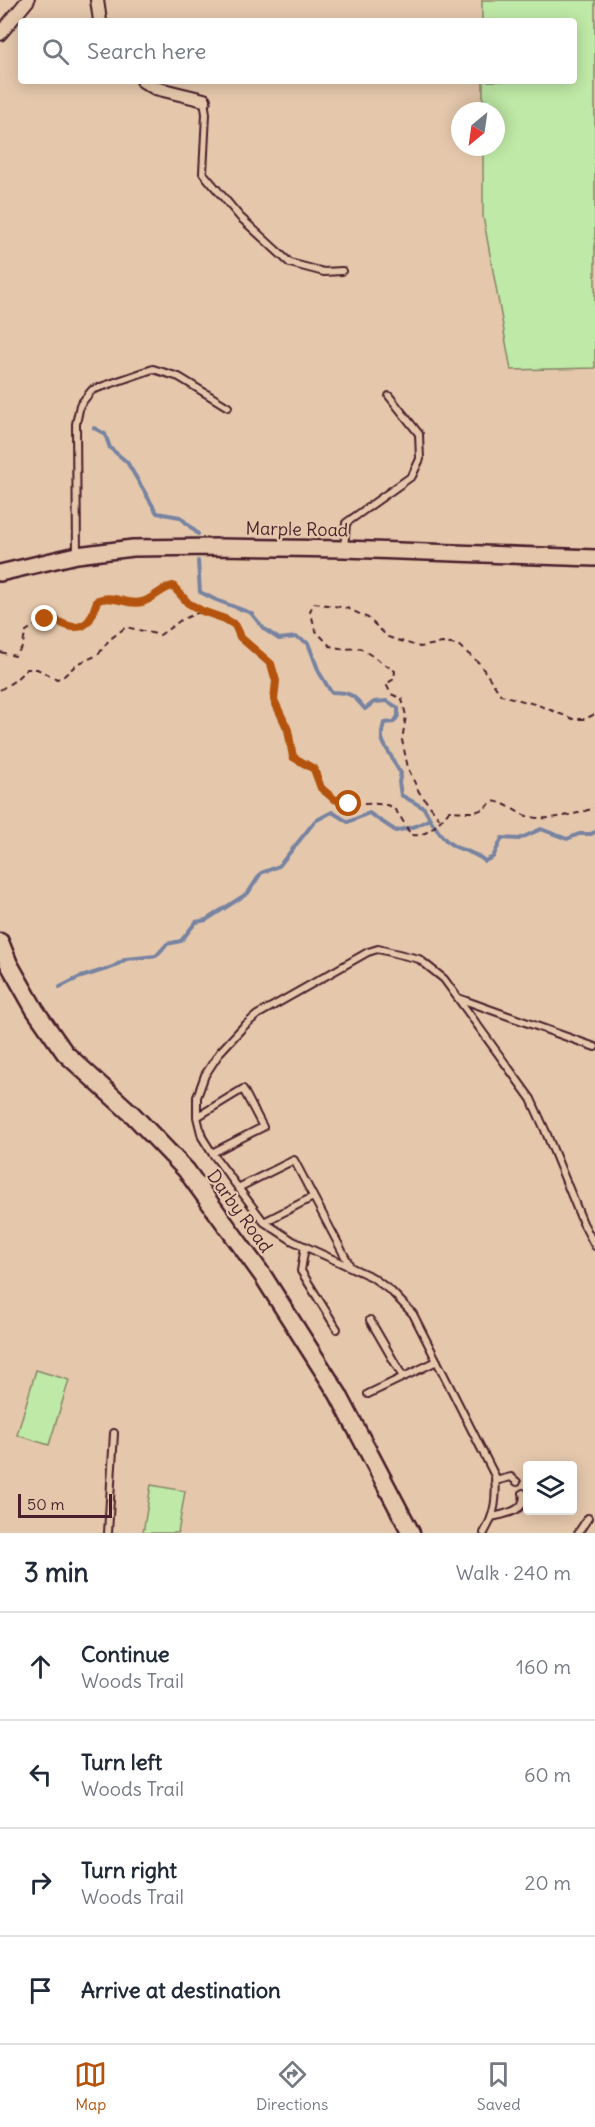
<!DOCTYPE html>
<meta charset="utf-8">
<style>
:root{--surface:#fff;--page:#f6f6f7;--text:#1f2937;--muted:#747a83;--line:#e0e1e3;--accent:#b45309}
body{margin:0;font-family:Delius,sans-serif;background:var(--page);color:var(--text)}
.controls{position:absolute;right:18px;bottom:18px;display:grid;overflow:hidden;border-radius:6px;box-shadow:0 3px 15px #0003}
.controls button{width:54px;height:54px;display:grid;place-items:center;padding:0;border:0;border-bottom:2px solid var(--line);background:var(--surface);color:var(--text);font:30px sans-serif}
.compass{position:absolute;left:451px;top:102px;width:54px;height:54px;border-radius:50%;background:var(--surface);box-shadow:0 3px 15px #0003;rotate:209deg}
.scale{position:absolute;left:18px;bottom:15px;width:94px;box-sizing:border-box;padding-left:6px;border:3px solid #4a1f2b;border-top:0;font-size:16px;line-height:21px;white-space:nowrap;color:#4a1f2b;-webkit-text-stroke:4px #e5c8ac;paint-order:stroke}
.stop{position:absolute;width:18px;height:18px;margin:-14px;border:4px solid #b45309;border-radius:50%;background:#fff}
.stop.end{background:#b45309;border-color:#fff;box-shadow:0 2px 6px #0008}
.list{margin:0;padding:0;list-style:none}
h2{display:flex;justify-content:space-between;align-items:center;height:78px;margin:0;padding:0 24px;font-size:26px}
h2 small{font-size:20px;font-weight:400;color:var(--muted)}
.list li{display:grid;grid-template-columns:39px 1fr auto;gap:18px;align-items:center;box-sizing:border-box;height:108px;padding:0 24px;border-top:2px solid var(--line)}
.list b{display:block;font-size:22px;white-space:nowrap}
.list p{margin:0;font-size:20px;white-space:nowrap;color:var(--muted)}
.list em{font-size:20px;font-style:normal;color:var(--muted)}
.icon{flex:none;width:33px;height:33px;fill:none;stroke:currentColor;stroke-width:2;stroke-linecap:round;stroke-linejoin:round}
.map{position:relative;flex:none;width:595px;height:1533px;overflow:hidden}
.search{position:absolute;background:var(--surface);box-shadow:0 3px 15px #0003;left:18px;right:18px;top:18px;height:66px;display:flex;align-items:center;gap:15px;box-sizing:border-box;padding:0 21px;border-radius:6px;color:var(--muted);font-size:22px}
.sheet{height:510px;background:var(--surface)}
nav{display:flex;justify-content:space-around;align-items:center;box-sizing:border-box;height:84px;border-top:2px solid var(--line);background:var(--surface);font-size:16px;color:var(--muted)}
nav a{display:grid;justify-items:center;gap:3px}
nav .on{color:var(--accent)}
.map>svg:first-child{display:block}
</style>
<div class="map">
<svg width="595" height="1533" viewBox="0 0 595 1533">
<rect width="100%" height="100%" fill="#e5c8ac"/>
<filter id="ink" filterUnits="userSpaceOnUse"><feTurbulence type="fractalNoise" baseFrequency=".0167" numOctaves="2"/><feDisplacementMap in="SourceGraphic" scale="12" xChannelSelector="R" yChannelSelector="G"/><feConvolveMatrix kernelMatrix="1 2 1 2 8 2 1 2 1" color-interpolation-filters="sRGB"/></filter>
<g filter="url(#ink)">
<path fill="#bfe9a6" stroke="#848468" stroke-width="1.5" d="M482,0h113v368l-84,2 -28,-154v-69h13v-36h-13v-30h91v-60h-92z
M36,1370l33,10 -20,65 -32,-10z
M151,1485l34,6 -7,42h-35z"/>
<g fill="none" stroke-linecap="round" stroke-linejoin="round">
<path stroke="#7783a1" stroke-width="4" d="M94,428l11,6 5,14 17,14 30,51 23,4 18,17
M198,561l2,31 16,8 35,13 13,16 15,10 17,-2 12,6 11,29 12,20c18,0 22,2 34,17l9,-7 13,-1 11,7v8l-4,6 -10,1c-5,17 -1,19 7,33 3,7 5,11 10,17l-2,9 2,13 23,13 6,11
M60,987l18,-9 35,-11 13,-8 30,-3 11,-12 14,-3 15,-19 10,-2 42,-27 13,-20 18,-7 36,-45 17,-9 16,10 21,-9 27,18 20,-5 14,-7c7,11 15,24 28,29 11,4 17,5 27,13l8,-4 9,-19 17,1 22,-10 26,10 12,-5h12l4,-2"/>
<g stroke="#4a1f2b" stroke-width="10">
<path id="service" d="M204,100l2,14 -3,59 37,44 50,46 34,9 18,-1
M344,549l2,-26 66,-47 8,-17 -1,-25 -30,-38
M77,555l-1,-131 4,-19 12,-15 61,-21 26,8 49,30
M458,998l137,49
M197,1117l46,-28 20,38 -51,26
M238,1188l56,-28 56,106
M264,1222l49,-25
M305,1246l-4,25 36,58
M370,1320l33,57
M368,1394l69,-33
M495,1481l16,-4 6,5
M492,1517c13,-3 36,-6 31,-24
M108,1533l6,-100
M484,1533c11,-19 13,-35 11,-57l-82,-162 -21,-22 -20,-15 -79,-36 -29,-19 -52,-69 -10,-16 -5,-20v-20l8,-22 15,-23 24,-26 13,-11 111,-63 10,-3 41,10 25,20 87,120 14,31 38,93 12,23
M578,1533l10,-15"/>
</g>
<g stroke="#4a1f2b" stroke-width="16">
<path id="minor" d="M97,0l3,21
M0,34l28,-34
M143,81l12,7 49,12"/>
</g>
<g stroke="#4a1f2b" stroke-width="20">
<path id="tertiary" d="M0,573l77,-18 56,-7 84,-1 127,2 251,9"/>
</g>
<g stroke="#4a1f2b" stroke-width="21">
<path id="secondary" d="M0,942l9,22 26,46 30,43 68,62 53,55 77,106 75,118 73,139"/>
</g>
<path stroke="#4a1f2b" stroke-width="2" stroke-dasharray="6 4.5" stroke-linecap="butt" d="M0,652l15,4 7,-9 4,-16 24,-15c12,9 30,18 40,3 4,-6 4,-13 8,-19 18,-6 28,6 44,2 12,-3 19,-14 31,-16l15,17 14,8 23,8 10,6 5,12 31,27 5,17 -2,19 14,30 5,27c6,3 15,7 20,12 9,8 5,21 21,30 18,10 47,0 59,9 7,6 13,19 18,27 18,2 27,-12 38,-24 22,0 27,6 44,-10 13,2 20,9 31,14 19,8 52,-1 71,-7
M0,690l14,-9 13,-12h10l20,10 7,-3 13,-12 21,-9 11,-15 17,-13 34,8 21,-15 21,-9
M440,819l-21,-27 -11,-24 -6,-28 4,-24 -4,-17 -11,-5 -5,-10 8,-5 1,-8 -35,-23 -16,1 -14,-3 -14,-15 -6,-20 4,-8 33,5 21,10 20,19 32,10 22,-4 16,2 21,18 22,32 37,10 35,14h12l10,-5"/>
<use href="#service" stroke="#e5c8ac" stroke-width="6"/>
<use href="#minor" stroke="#e5c8ac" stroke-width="12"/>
<use href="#tertiary" stroke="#e5c8ac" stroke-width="15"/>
<use href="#secondary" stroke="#e5c8ac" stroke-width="16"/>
</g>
</g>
<g fill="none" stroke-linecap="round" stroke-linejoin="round" filter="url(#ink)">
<path stroke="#b45309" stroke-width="8" d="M45,619l5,-3c12,9 30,18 40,3 4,-6 4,-13 8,-19 18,-6 28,6 44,2 12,-3 19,-14 31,-16l15,17 14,8 23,8 10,6 5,12 31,27 5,17 -2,19 14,30 5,27 21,12 7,19 13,11 15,5"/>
</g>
<g text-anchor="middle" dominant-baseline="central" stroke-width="4.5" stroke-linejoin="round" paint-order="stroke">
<g font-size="18" fill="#4a1f2b" stroke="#e5c8ac">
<text transform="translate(297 529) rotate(1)">Marple Road</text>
<text transform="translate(240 1211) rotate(54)">Darby Road</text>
</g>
</g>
</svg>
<div class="controls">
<button><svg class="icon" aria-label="layers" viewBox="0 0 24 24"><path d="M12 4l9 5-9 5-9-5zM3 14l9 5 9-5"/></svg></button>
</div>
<svg class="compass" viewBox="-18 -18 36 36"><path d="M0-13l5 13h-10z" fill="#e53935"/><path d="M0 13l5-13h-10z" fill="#747a83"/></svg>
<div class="scale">50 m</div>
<div class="stop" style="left:349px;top:804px"></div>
<div class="stop end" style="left:45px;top:619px"></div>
<div class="search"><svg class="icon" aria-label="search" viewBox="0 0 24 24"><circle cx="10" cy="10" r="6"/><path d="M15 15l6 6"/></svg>Search here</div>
</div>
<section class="sheet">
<h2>3 min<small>Walk · 240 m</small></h2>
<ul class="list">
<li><svg class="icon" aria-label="ahead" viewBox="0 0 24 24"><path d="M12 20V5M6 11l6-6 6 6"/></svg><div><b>Continue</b><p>Woods Trail</p></div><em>160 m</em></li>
<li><svg class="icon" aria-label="left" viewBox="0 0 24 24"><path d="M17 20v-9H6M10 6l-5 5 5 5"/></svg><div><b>Turn left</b><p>Woods Trail</p></div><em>60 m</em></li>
<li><svg class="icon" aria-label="right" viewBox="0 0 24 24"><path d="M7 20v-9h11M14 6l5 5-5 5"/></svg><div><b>Turn right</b><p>Woods Trail</p></div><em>20 m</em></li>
<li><svg class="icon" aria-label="arrive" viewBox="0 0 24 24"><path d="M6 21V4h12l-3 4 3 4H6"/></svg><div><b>Arrive at destination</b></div></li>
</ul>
</section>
<nav>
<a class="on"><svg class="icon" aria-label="map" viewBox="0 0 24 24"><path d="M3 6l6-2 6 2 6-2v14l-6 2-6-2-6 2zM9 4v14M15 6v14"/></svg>Map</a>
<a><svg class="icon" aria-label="directions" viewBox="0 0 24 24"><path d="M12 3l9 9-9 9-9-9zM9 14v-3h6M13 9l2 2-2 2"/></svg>Directions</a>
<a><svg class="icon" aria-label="saved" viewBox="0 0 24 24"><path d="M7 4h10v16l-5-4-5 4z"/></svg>Saved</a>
</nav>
